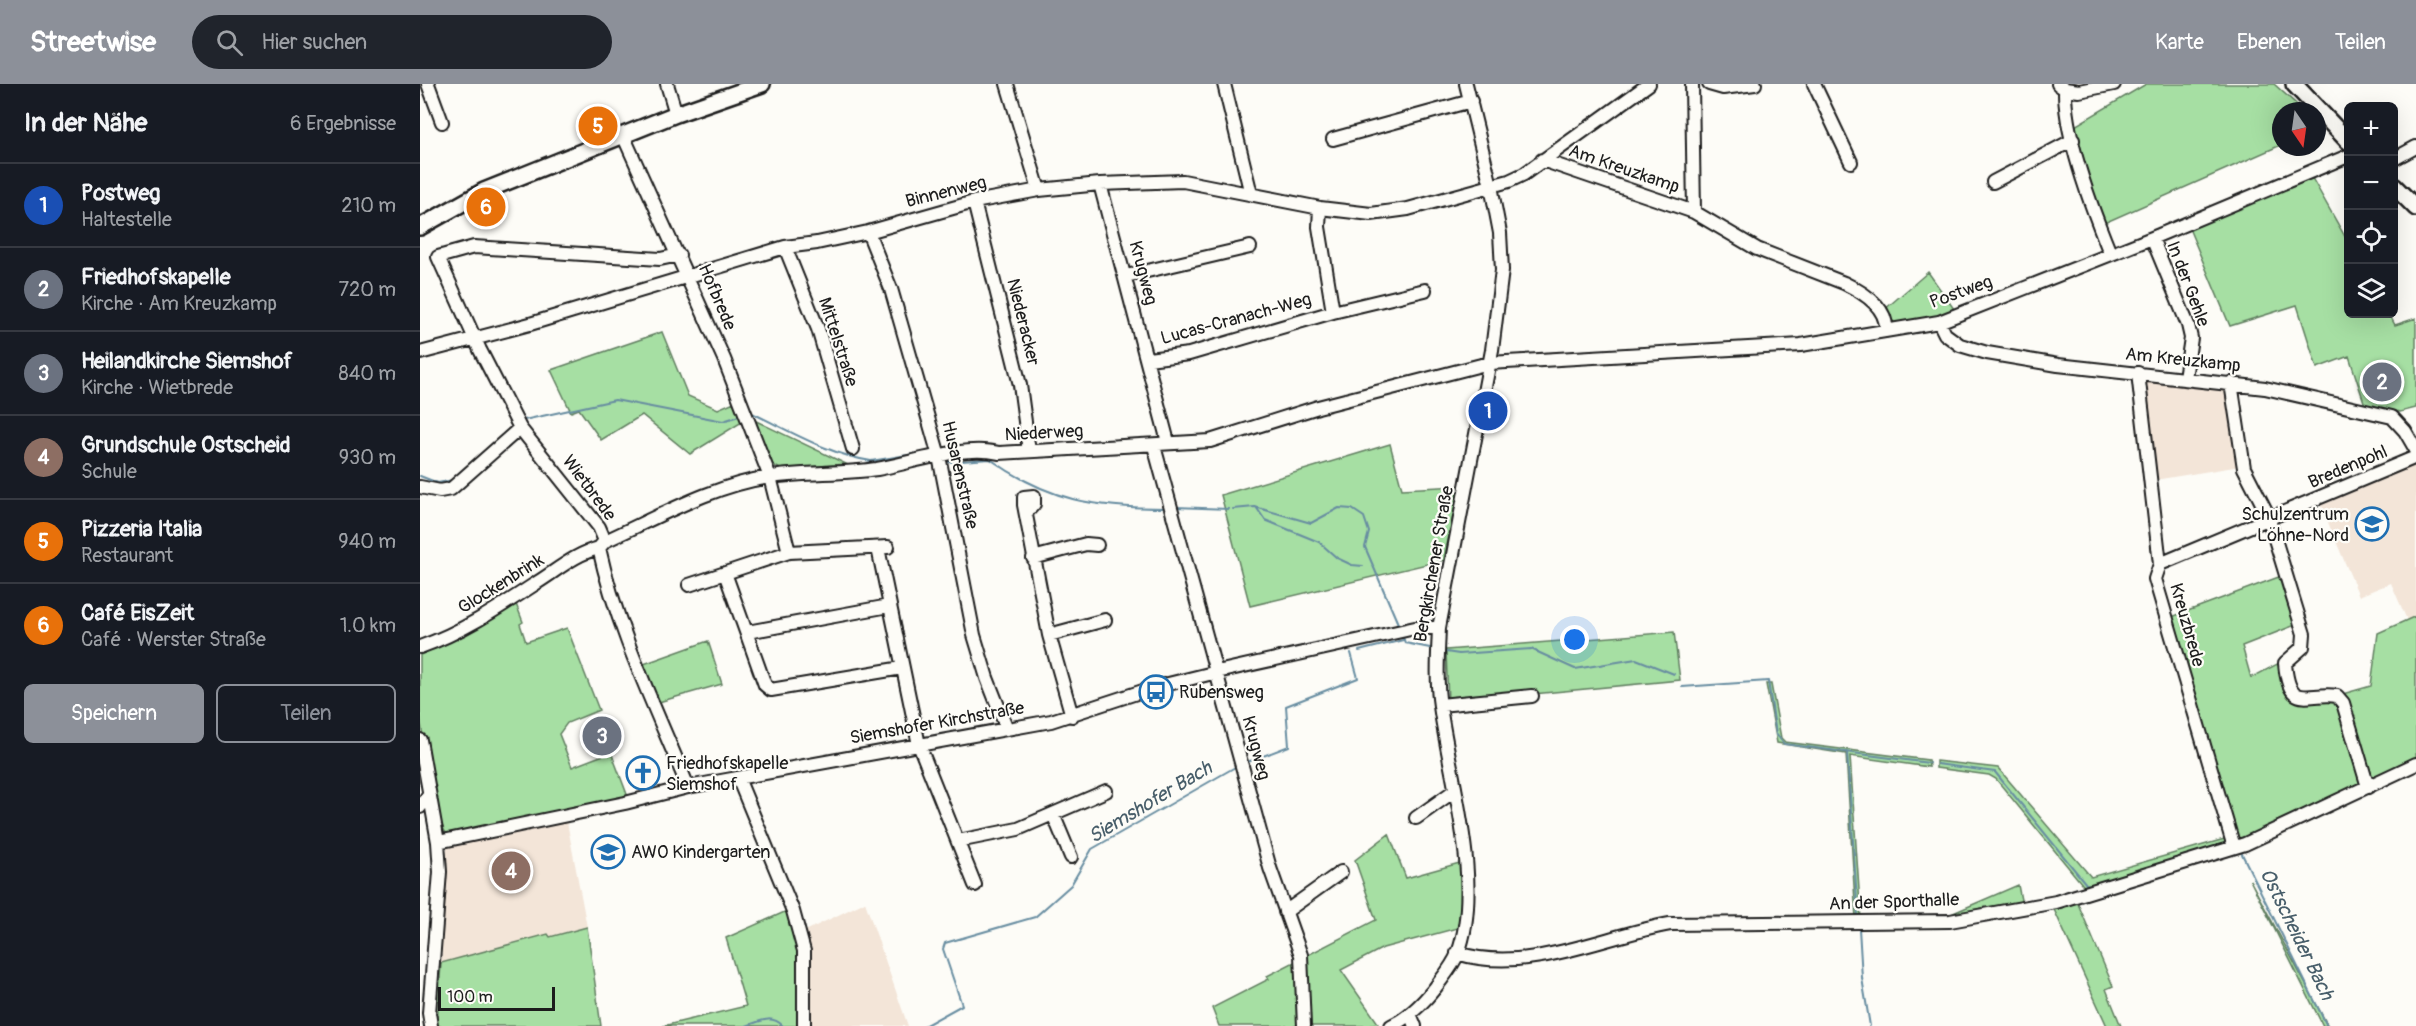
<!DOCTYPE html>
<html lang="de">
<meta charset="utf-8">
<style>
:root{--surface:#171b24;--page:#20242c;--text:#f1f3f6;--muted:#9ea1a6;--line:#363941;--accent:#8c9099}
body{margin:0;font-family:Pangolin,sans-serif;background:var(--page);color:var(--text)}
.controls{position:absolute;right:18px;top:18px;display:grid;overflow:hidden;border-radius:9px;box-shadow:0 6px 24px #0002}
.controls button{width:54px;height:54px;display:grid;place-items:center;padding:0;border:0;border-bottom:2px solid var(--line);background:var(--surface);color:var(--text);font:30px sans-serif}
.compass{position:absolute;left:1852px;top:18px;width:54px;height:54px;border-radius:50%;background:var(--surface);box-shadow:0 6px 24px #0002;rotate:167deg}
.scale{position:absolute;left:18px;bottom:15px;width:117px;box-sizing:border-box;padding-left:6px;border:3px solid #1c1c1c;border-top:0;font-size:16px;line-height:21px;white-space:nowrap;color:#1c1c1c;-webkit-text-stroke:4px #fdfcf7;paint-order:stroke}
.you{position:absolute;left:1155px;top:556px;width:21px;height:21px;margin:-15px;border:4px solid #fff;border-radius:50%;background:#1a73e8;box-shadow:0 0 0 9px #1a73e833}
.badge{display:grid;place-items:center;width:39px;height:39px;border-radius:50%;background:var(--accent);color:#fff;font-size:20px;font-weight:700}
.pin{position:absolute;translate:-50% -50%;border:3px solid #fff;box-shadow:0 2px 6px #0006}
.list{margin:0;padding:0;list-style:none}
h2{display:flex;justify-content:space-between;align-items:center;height:78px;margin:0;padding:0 24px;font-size:26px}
h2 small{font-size:20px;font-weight:400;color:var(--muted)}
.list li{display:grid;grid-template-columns:39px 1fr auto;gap:18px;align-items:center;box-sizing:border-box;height:84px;padding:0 24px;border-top:2px solid var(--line)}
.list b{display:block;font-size:22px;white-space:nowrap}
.list p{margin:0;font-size:20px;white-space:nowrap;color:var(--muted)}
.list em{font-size:20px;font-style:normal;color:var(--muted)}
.actions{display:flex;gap:12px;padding:18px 24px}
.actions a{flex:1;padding:14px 0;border:2px solid var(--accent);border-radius:9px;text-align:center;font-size:21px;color:var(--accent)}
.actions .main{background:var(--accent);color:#fff}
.icon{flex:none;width:33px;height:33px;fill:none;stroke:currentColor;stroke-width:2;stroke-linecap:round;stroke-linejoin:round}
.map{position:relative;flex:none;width:1996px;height:942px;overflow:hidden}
header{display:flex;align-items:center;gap:36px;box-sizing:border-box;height:84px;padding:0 30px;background:var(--accent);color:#fff}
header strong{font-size:28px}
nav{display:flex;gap:33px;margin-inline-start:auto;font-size:21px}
.search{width:420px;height:54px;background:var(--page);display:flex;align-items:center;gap:15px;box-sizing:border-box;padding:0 21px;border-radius:33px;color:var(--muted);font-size:22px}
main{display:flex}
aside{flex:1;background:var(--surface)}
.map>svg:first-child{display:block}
</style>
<header>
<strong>Streetwise</strong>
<div class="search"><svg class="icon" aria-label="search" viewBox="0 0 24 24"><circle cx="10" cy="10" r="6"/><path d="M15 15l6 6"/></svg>Hier suchen</div>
<nav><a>Karte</a><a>Ebenen</a><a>Teilen</a></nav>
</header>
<main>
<aside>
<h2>In der Nähe<small>6 Ergebnisse</small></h2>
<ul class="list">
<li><span class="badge" style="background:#1a4fb4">1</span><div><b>Postweg</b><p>Haltestelle</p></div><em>210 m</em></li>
<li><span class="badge" style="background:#6b7280">2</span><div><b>Friedhofskapelle</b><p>Kirche · Am Kreuzkamp</p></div><em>720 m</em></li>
<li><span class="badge" style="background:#6b7280">3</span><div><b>Heilandkirche Siemshof</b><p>Kirche · Wietbrede</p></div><em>840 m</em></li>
<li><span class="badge" style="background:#8d6e63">4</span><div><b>Grundschule Ostscheid</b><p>Schule</p></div><em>930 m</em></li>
<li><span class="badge" style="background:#e8710a">5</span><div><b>Pizzeria Italia</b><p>Restaurant</p></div><em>940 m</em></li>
<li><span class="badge" style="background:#e8710a">6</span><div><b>Café EisZeit</b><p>Café · Werster Straße</p></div><em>1.0 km</em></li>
</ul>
<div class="actions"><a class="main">Speichern</a><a>Teilen</a></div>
</aside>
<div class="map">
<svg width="1996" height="942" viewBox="0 0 1996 942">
<rect width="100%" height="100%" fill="#fdfcf7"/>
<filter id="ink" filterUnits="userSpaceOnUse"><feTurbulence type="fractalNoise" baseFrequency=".0167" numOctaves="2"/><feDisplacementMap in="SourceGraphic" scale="12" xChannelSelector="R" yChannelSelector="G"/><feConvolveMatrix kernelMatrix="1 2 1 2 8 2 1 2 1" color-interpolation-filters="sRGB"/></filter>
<g filter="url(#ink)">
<path fill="#f3e5d8" d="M1726,292l75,11 5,5 14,74 -85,14 -11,-96z
M1996,373v159l-9,4 -16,-37 -32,13 -40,-95z
M147,738l20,105 -38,10 -1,-3 -107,29 6,-116z
M445,818l43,124h-109l-4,-90z"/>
<path fill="#a6dfa3" stroke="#617e60" stroke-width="1.5" d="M1726,0h128l30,27h-23v34l-179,79 -29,-97z
M1892,94l36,64v72h41l6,11 21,-7v90l-16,4 -35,-7 -16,-49 -32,12 -20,-63 -67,21 -42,-100z
M1508,188l26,37 -14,7 -44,9 -12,-15z
M242,248l26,64 30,13 16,-7 8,20 -52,32 -48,-39 -41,25 -22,-31 -8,3 -20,-42z
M334,336l92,44 -66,5 -8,-5z
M970,360l12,45 57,-3 -15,74 -194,46 -29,-111z
M1864,491l14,49 -56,22 9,32 32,-17 10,32 39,4 39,-11 7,-53 38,-17v144l-172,81 -10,-3 -65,-220z
M96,520l7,18 -3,2 6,18 41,-14 32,82 -32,13 -8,11 13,33 39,-15 17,45 -181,37c-11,-9 -26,-104 -27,-123 0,-19 0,-38 0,-56l56,-27z
M1254,548l6,48 -232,22 -2,-52z
M288,557l14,43 -67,19 -14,-38z
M1346,600h5l10,54 4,4 143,18 1,7 -79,-11 11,163h-5l-10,-165 -69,-11z
M1516,677l62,7 93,109 137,-39v8l-142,43 -90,-110 -7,-4 -53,-7z
M969,750l17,44 57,-16 -2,65 -78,21 -42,22 37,53 -9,3h-150l-7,-18 57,-29 -2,-3 109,-56 -21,-60z
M1830,796l78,146h-5z
M1598,801l4,20 -70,13 -1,-4z
M1656,815l37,87 -7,3 15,37h-14l-55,-121z
M369,826l11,46 -1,70h-136l83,-20 -20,-68z
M167,843l14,99h-164l4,-63 107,-29 2,3z"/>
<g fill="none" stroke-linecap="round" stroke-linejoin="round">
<path stroke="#678da1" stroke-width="2" d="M332,329c38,18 78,42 119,48l55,-9
M104,336l91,-20 108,21 16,-5
M527,378l43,-3c59,42 105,49 176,49
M0,392l18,7 15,-3
M755,423l54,2
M836,423l9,13 54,22 18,16 15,7 11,1
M813,425l22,-2 56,16 28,-15 13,1 12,8 5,15 -4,15 34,79
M983,553l2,6 25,5
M939,567l44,-11
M1026,568l13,2 72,-5 44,20 61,-10 38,15
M1262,603l86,-6 8,53 8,10 145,19
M1427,668l11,164
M825,679l44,-17 -3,-40 72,-28 -7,-25
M1517,680l58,8 91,112 6,1
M1822,770l85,172
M1439,844l3,50 8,48
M326,942c15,-5 25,-12 37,0
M504,942l38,-21 -19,-56 2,-6 90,-26 36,-32 21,-36 145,-83"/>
<g stroke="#1c1c1c" stroke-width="16">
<path id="minor" d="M8,0l14,38
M247,0l9,30
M587,0l32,106
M804,0l27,110
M1272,0l2,128
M1289,0l14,4 32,-4
M1394,0l37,78
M1638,0l7,5c-1,47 27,120 45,164
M1645,5l14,2 35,-7
M203,51l101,224 46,118 19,75
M913,55l138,-38
M1974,75l22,-12
M1122,76l152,52 63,37 87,34c19,9 44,25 42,48
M1573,98l80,-42
M680,100l68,258
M554,118l46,183 9,66
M900,124l-1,19 14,85
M448,148l23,57 48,167 35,179 13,43 20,51
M1732,154l36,87 3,13 -6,40
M365,163l33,82 35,120
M706,192l124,-29
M1519,238l6,12 15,11 27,8 71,12 207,23 127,29 13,14 11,19
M0,269l110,-29 255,-77 32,-4 51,-11 106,-30 65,-12 61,-6 83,-3 137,27 51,6 37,-5 101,-28 15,-7 125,-90
M728,275l41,-5 144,-42 92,-22
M1718,289l22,191 -5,15 79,268
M1811,299l13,85 23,45 37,121 -1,13 -18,16c4,50 24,28 52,33l6,7 25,84
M734,362l116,422 31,87 3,71
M0,403l20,4 11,-2 69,-61
M606,429l8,-9v-8l-10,1v8l25,130 23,81
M185,457l-6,-14 -79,-99 -40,-78 -42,-93 36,-10 186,12 19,-4
M179,464l6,-7c53,-24 108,-56 166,-64 35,-5 71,-3 106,-8 35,-6 87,-25 122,-16l211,-12 108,-34 171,-44 312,-18 138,-23 213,-84 196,-82
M179,464c18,82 57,161 89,239
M458,464l41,197 56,140
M613,474l53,-14 11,1
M1740,480l256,-107
M305,489l40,112 6,5 131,-22
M269,501l100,-33 99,-5
M327,548l142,-26
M629,551l56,-15
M0,563c43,-15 80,-40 118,-65 19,-12 39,-29 61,-34
M1020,621l92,-9
M0,656l18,102 2,30 -11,141 2,13
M318,694l55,133 11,40v75
M0,723l9,-13
M633,730l18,43
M996,734l38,-27
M538,757l60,-12 88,-38
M18,758l187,-39 63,-16 363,-66 101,-33 65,-16 198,-44h24
M865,828l56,-40
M1037,869c70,22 145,-17 213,-29l280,-3 106,-19 189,-58 171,-80
M990,930l5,12
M971,942c17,-8 32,-23 44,-38 8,-11 18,-22 23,-35 26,-69 -8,-175 -18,-247 -4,-26 -2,-52 -1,-78l53,-278 10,-80 -2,-37 -9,-47 -25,-102"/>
</g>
<g stroke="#1c1c1c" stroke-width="20">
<path id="major" d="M1874,0l54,57
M1974,102l22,22
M0,143l64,-36 192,-77 86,-30"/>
</g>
<use href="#minor" stroke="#fdfcf7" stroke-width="12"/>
<use href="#major" stroke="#fdfcf7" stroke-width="15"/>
</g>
</g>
<defs>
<g id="school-ring" transform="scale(1.725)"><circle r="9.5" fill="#fdfcf7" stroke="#1f6fb2" stroke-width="1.5"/><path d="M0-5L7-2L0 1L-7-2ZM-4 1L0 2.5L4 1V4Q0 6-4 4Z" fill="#1f6fb2"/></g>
<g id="bus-ring" transform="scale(1.725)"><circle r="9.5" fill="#fdfcf7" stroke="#1f6fb2" stroke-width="1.5"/><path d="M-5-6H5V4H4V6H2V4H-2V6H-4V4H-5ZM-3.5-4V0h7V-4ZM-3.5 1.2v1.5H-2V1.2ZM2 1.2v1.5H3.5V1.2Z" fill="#1f6fb2"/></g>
<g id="church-ring" transform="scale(1.725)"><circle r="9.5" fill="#fdfcf7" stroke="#1f6fb2" stroke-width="1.5"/><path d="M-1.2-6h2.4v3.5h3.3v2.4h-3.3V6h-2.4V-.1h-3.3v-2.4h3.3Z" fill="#1f6fb2"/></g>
</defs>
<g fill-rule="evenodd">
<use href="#school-ring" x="1952" y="440"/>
<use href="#bus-ring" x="736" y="608"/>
<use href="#church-ring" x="223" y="689"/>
<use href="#school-ring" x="188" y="768"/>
</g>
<g text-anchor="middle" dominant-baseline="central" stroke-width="4.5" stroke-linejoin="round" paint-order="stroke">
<g font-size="18" fill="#1c1c1c" stroke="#fdfcf7">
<text transform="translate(1204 85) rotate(19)">Am Kreuzkamp</text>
<text transform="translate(526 108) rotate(-14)">Binnenweg</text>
<text transform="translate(723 189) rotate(75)">Krugweg</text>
<text transform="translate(1768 200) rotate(69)">In der Gehle</text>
<text transform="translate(1541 208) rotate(-20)">Postweg</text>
<text transform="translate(297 213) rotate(67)">Hofbrede</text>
<text transform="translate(816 235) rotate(-15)">Lucas-Cranach-Weg</text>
<text transform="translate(603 238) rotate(76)">Niederacker</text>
<text transform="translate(418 258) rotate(72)">Mittelstraße</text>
<text transform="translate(1763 276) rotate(6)">Am Kreuzkamp</text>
<text transform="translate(624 349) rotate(-3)">Niederweg</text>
<text transform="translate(1928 383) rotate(-23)">Bredenpohl</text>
<text transform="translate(540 391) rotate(77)">Husarenstraße</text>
<text transform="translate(169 404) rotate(53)">Wietbrede</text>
<text transform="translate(1014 480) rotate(-80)">Bergkirchener Straße</text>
<text transform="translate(81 500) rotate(-32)">Glockenbrink</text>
<text transform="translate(1767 541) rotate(74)">Kreuzbrede</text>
<text transform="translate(517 639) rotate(-10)">Siemshofer Kirchstraße</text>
<text transform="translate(836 664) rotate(75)">Krugweg</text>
<text transform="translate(1474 818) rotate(-2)">An der Sporthalle</text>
</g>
<g font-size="18" fill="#1c1c1c" stroke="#fdfcf7" text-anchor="start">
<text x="1929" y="430" text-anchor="end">Schulzentrum<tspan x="1929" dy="21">Löhne-Nord</tspan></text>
<text x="759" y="608">Rubensweg</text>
<text x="246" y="679">Friedhofskapelle<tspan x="246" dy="21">Siemshof</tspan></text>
<text x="211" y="768">AWO Kindergarten</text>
</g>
<g font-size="20" font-style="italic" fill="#485e6a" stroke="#fdfcf7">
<text transform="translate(730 718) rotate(-31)">Siemshofer Bach</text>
<text transform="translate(1877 850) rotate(64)">Ostscheider Bach</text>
</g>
</g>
</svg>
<div class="controls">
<button>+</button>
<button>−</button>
<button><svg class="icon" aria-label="locate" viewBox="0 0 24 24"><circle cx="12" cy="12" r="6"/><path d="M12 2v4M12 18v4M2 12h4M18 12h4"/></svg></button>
<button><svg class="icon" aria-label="layers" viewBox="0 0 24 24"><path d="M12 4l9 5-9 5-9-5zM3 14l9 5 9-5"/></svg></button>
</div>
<svg class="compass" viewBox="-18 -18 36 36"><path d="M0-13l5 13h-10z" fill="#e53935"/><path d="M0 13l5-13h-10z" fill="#9ea1a6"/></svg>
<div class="scale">100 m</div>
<div class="you"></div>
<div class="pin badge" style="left:1068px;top:327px;background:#1a4fb4">1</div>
<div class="pin badge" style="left:1962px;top:298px;background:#6b7280">2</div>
<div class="pin badge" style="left:182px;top:652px;background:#6b7280">3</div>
<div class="pin badge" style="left:91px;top:787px;background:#8d6e63">4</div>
<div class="pin badge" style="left:178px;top:42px;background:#e8710a">5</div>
<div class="pin badge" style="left:66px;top:123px;background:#e8710a">6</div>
</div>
</main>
